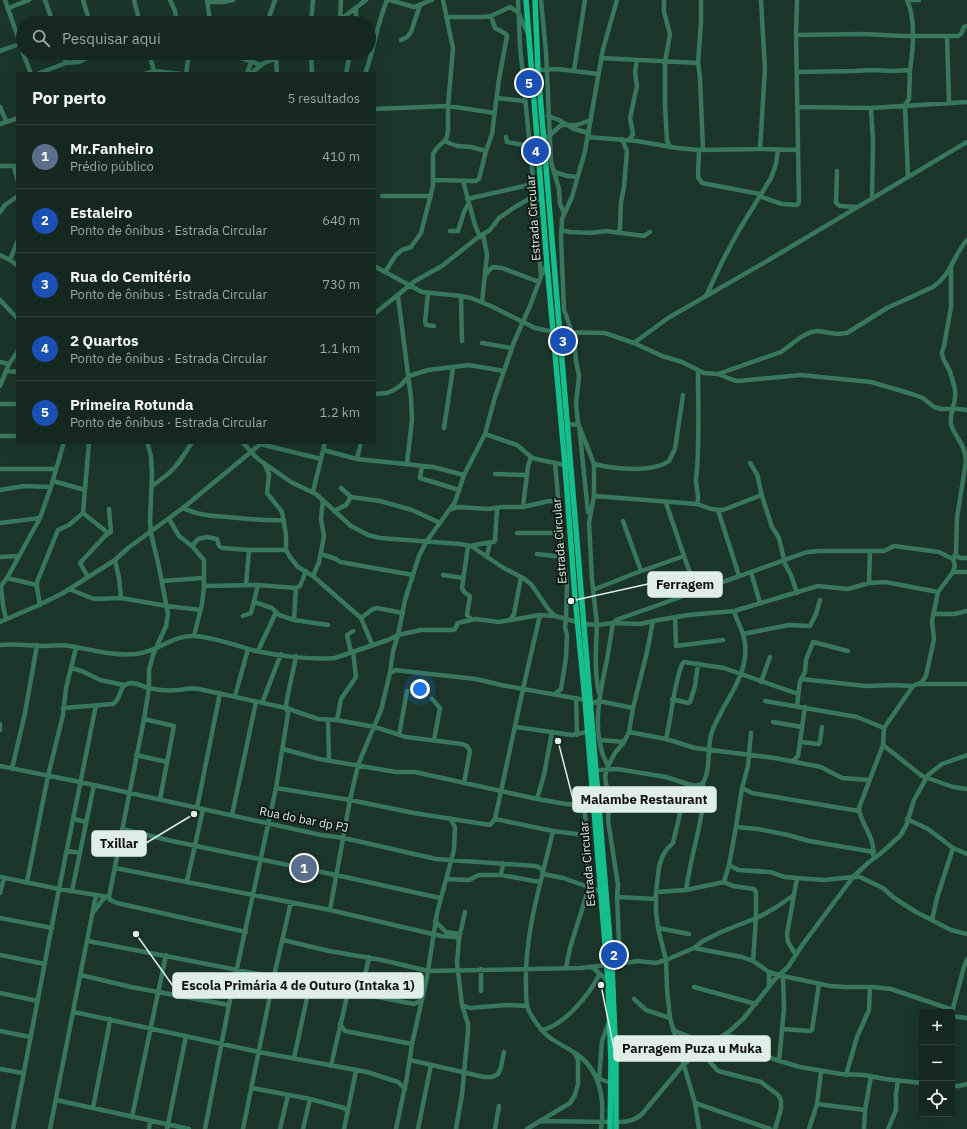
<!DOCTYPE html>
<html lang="pt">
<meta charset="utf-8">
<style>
:root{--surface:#142820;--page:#1d3029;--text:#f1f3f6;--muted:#9da6a5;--line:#33443e;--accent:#c0a8f4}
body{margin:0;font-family:"IBM Plex Sans",sans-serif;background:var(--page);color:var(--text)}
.controls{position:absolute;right:12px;bottom:12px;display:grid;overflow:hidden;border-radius:4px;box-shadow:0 4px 16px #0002}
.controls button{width:36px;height:36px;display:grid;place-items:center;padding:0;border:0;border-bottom:1px solid var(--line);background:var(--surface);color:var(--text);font:20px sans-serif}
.you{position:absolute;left:420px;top:689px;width:14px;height:14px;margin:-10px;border:3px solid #fff;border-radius:50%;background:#1a73e8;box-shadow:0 0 0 6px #1a73e833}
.badge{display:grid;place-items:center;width:26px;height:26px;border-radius:50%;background:var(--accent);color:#fff;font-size:13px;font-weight:700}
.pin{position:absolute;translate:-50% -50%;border:2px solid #fff;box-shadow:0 1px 4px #0006}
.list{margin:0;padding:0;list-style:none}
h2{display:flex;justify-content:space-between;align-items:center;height:52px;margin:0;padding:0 16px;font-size:17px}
h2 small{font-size:13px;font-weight:400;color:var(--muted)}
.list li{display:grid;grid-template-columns:26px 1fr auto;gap:12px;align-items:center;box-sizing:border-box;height:64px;padding:0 16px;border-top:1px solid var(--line)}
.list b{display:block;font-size:15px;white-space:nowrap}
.list p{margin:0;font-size:13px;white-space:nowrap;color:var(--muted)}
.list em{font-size:13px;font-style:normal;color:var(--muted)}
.icon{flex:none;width:22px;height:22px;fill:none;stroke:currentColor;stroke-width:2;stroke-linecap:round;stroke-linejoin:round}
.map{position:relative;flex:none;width:967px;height:1129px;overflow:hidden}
.search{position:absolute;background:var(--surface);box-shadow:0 4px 16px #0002;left:16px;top:16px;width:360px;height:44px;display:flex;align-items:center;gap:10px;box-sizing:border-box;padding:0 14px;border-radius:22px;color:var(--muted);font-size:15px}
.panel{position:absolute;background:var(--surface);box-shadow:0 4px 16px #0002;left:16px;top:72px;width:360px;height:372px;border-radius:4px}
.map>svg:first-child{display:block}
</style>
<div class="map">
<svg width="967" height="1129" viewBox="0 0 967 1129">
<rect width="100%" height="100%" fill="#1b352a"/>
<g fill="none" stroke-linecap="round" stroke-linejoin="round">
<path stroke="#38775e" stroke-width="4.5" d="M5,0l18,52
M45,0l8,23
M83,0l7,23
M134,0l6,23
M170,0l5,11 2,12
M207,0l2,14v9
M390,0l24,7 18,-7
M518,0l2,46 12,122 9,108
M541,0l5,52 5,110 8,27 1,15 4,9
M617,0l-14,49 -18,102 -13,46 -10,22 -1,19 3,72 10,28 2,23 3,15 -3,28 2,19 16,41v32l-5,27 3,57 5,45 16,-2 27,1 13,-3 -6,31 -14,56 -4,24 -5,10 -9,11 -7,13 -3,10 4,28 -1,16 10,65 -1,12 3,67
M664,0v12l6,22 -5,28v44l2,34 3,7
M761,0l4,69 -5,80 37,1
M907,0h12
M208,2h15l10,-2
M8,10l3,-3 18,-7
M446,17h38l7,-1 19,-9 8,5 10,22
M340,19l1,-19
M267,23l8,-23
M311,23l2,-23
M336,23l30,-23
M356,23v-15
M796,35l67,-1 41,2h54l3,-2 3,-7 3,-1
M947,36l2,66
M401,40l6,-3 4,-5 9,-27
M0,51l20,-7
M23,53l8,21
M63,53l3,10
M149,53l5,18
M227,53l34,12
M311,53l1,21
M276,58l1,16
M601,58l97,5 3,-41v-22
M698,63l2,14 3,73
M538,70l19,-1 41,5
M574,70l11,-70
M797,72l56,-1 21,-1 18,1 18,-1c3,-20 6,-51 -3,-70
M37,74l29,-11 13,-1 17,-9
M145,74l9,-3 28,3
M186,74l3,-21
M247,74l7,-21
M250,74l14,-11 28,-10
M346,74l4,-21
M365,74c9,-24 12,-50 22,-74
M497,98l28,3
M0,107l6,14
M798,107l73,1 96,-6
M871,108l2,33 -1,57
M374,109l74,-3 47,7
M548,116l11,4 15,9 15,4
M0,124l18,-6
M506,137l1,5 23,4
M548,137l12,-11 3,-1h14l14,-5
M588,137l49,4 40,7 22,2 61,-1
M629,140l4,-6 -3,-16 7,-32 -2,-14 2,-12
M444,141l13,5 14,1 15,4
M699,150l-1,27 4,6 58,11
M0,166h18
M14,167l4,15
M837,171l-1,32 4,3 16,1
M554,172l14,4 10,1
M908,177l-3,-72 4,-6 1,-29
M433,180l43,1 3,-2 7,-28 6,-17 7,-55 8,-43 -1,-2 -11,-6 -4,-12
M463,181l12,44 5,12
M382,196h49
M759,196l23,8 15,1 2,-3 -3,-167 1,-35
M467,199l66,-15
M0,212l5,-7 13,-9
M561,230l9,2 21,1 15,-2 38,5 6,-4
M450,231h8l6,-19 5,-10
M618,233l2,-5 1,-26 3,-15 3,-36 -5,-12
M0,255l10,5 8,6
M10,260l8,-20
M374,266l48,26 39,4 10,2 20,8 44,22 19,4
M385,272l11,-17 6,-5 9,-3 10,-14 12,-47v-32l3,-5 8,-8 3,-4 1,-8v-23l5,-58 -10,-48
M487,274l1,-3 5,-4 9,1 37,14
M428,293l-3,29 1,3 8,1
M398,296l13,102 1,22 -5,44
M461,296l1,45
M706,296l17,-36 16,-30 32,-52 5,-14 2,-14
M0,300l18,19
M482,302l5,-47 -4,-21
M374,314l41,-33 27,-15 35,-28 13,-8 9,-12 16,-11 14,-8 13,1
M560,332l45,1 29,10 28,13 20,6 22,11 14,1 63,-22 20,-15 10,-5 7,-1 19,3 10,-1 40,-25 46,-21c18,-12 20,-31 34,-47
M482,343l30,5
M634,343l34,-25 99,-57 200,-119
M0,362l9,2
M6,371l12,1
M718,374l15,6 5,1 63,-6 70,7 41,12 11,4 11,9 7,2h18l8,1
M0,386l9,-22 9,-13
M374,394l13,-1 7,-3 7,-5 8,-9 19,-6 41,-5 35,6
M0,404h18
M568,424l11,1 9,87
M444,428l9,-60
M485,434l32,11 14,12 5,2 29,6
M0,436h18
M242,442l16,17 33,23 25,12 35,32 17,9 12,3 80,6 11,2 31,21 21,11 8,6 18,26 6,6 11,3 1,-35 -5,-40 -3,-11
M260,444l61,15
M323,450l34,9 76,8 31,8
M357,459l4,-17
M264,463l5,11 -2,19 15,19 4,23v15l4,7 8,10 15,9 48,42 11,26
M750,463l7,11 5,22 10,31 7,11 6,26 6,11 6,18
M594,464c20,5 58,9 75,-3l6,-12 8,-54
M422,466l-2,12 39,12
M0,469h56
M495,474l31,1
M53,481l32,9
M152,486c22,-15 27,-22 40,-44
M341,488l10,9 29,4 32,9 28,13
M0,490l24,-4 27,1
M313,492l12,-50
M594,496l103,8 14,5 12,1 36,-14h3
M666,503l30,88
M697,504c3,-7 -1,-16 -1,-24 4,-36 2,-73 2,-109
M523,507l5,-41 3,-9
M183,508c14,7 29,8 45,9 19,2 37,4 56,3
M451,509l7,-2 30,2 14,-2h21l26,-6 9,1
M718,510l21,66
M334,511l12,-6 5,-8
M83,513l25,20
M169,519l10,17 13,10 12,14v26l-2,18 -8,32
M623,521l18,50
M0,523l40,-5
M517,533h42v-26l-4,-44
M192,546l6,-7 9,-2 10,2 2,7 3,2 27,2h37
M468,546l-6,42 2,4 6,4 -3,19 5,5
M471,546l9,-2 14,-2 1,-1 2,-33
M321,554l15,5 4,3 73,13
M537,554l26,3
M487,556l3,-14
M955,556l6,2h6
M0,557l19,-1
M115,560l4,18 2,20
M751,572l9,31
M953,572h14
M443,575l20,3
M313,576l6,-14 5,-26 -3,-17 2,-19
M88,577l-8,-14 25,-27 6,-4 -2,-23
M7,578l30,7
M162,581l41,-3
M869,583l1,-32
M246,585l3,-35
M204,586l54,-1 38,3 4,-2 6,-15
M69,589l25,10 27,-1 46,8 34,4
M593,590l40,-16 51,-18
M254,602l18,6 7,7 15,5 2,-32
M40,605l-3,-17v-6l21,-52 11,-5 14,-12 6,-71
M934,614h20l13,-3
M243,616l8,-3 7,-28
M675,617l1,29 47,-6
M361,618l12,-9 4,-1 26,5
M6,619l-3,-14 -2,-19 6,-8 33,-60 11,-31 13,-45
M294,620l34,5
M510,620l4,-6 7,-37
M653,621l35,-6 46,-4 84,-25 30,3 21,-6 16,-1 53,10
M0,622l39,-17 24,-12 52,-33 13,-12 55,-40 80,-66
M584,624l13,1c-1,22 -3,46 2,68
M743,634l46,-9 21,1 6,-12 4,-14
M0,645c15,-2 31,1 46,1 8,0 16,-2 24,0 22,4 43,10 66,8 21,-2 37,-19 58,-18 21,1 42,10 62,15 23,5 56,9 79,7l53,-18 10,-5 23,-5h32l2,-1 3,-6 17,-4 24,3 41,-7
M258,651l18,-39
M351,652l-4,-17 6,-4
M71,668l11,3 18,9 24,5
M390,673l6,-3 7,1 73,8 25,6 84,15
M801,679l65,7 27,-1 20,1 9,-4 4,-6 8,-37 -2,-18 6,-29 15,-20 2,-6 -2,-7 3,-6 1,-35 9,-57c-1,-18 -11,-23 -15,-37 -2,-11 6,-22 4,-34 -1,-6 -3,-12 -5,-18 -2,-6 -9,-14 -8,-20 0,-1 2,-5 2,-6l7,-39v-40
M761,682l9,-25
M920,684h47
M913,686l-29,42 -1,17 39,31 31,11 14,2
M555,694l6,-5 5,-31 1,-23 -2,-8 1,-8 11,3
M235,696l13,-47
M576,698l1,37
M432,699l8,9 -6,32
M672,699l16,4 2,-1 5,-16 3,-22
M765,701l92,16 27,11
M262,703l19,-49
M590,704l9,-3 34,7
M797,706l3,-25 5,-9 1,-12 7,-18 35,9
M63,708l50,-4c9,-6 6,-18 14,-20 7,-3 15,2 21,4 9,2 20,3 29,2 10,0 10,-3 22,-1l87,19 32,11 19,1 38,7 31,10 56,7 5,2 3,5 -6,32
M144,719l30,7 -14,73
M328,720l1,40
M337,720l4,-21 15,-22 -3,-26
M773,722l29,5
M0,724v6
M516,727l56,8 15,-3
M629,732l37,7 29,9 80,10 46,9 21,11 27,2
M399,735l8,-44
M666,739c6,-25 7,-51 16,-75l2,-2 40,6 74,26
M600,740l24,2
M800,742l19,2 1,-2 2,-15
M283,749l36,10 77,13h19l122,27 29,5 27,2
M136,755l31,7
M791,761l3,-1 4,-4 7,-49
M0,766l80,16 241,53 23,3 92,21 100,7 6,3 1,5 20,4 37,13
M608,766c-18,-31 -8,-74 -1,-106 2,-12 4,-24 6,-37l3,-3 191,-68 13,-1h64l10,-5 45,6 14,7
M12,769l13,-56 12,-68
M595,770l22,-1 49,8 28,9 5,-1 4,-2c8,-14 4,-32 8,-48 3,-11 9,-20 14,-30 13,-22 26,-45 18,-71 -3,-8 -7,-16 -9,-23
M687,784l-14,59 -6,6 -5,8 -3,10 -3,25v20l2,16 8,32 1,29 3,29 25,85 4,26
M276,788l74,12 64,13 76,12 5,-6 28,-130 17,-74 15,1
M742,788l6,-22 3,-33
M537,799l7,-24 8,-43
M584,805l5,52c-3,13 0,19 4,32
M197,808l23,-115
M859,811l-107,-18 -10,-5 -6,39 -7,38 9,5 32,2 15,5 12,1 27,2 29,-3h7l23,11 11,10 22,14 35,18 16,4
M232,815l24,-113
M74,819l12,3
M495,819l58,12 31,4 3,3
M907,819l21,10 25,19 -16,50 -5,22
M736,827l22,2 30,6 21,6 65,11
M122,829l50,12 164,34 104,23
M553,831c-12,52 -29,103 -27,156 0,6 0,12 1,18 1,7 6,13 10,19 14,19 21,17 38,29 26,17 30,47 26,76
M953,848l14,6
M67,851l13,2
M873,855c3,-18 -14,-33 -14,-47l24,-63
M115,868l215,42 111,26 14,1 4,2
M501,875l2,-12
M0,877l59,12 50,8 1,3 7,3 129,29
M446,879l23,1 10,-5h22l39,7
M187,881l16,-72
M27,882l21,-106 15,-61 3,-27 10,-40
M724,882l5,-17
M686,890c2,-12 4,-24 7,-36 5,-23 12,-47 10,-71
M72,891l22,-106
M656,892l30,-2 38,-8 9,4 21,3 2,3v26l-3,43
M0,893l4,-15
M109,897l35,-178 5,-31v-18l4,-15 13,-29 2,-12 -9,-47 -8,-34 -1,-12 2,-47 -1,-18 -4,-14
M617,897l39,2
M330,910l20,-110 8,-35 23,-55 9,-37 3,-22 5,-16 7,-35 14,-44 7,-14 29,-40 9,-27 21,-41 10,-37 19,-55 16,-36 11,-30 6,-12
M94,911l11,-14
M0,918l52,10
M435,921l11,11 14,2
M658,928l31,6
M283,940l46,11 53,9 46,11 153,-3 25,-3
M88,941l326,63 8,-4
M694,948l48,9 11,4 16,11 14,4 47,10 15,1h28l18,2 62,21
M0,955l45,9
M796,955l-8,-13 -1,-8 10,-56
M612,965l26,-4 18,2 10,-3 28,-12 9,-7 18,-9 38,-15 16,-9 19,-13
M592,967l16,14
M566,968l4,-20 19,-61
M481,969v22
M769,972v14
M81,975l50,12 98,18
M694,987l62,17
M0,993l38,8
M361,994l8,-37
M634,999l12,11 24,8
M462,1005l8,3 36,-3 21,1
M74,1012l185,40 108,20 31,10 7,7
M952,1012l12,-45 3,-8
M952,1016l15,2
M340,1024l5,7 67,13
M782,1029l28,2 2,-1 7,-46
M541,1030c22,-3 49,-36 58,-55
M673,1030l36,15
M0,1031l30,6
M724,1036l11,1 38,22 27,8 41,7 23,1 21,4 37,4
M701,1052l17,19 43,11 17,13 3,5v9l-6,20
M294,1058l16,-74
M410,1060l74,17h8l6,-3 3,-7 3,-15
M779,1061l5,-52 -1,-33
M331,1066l17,-74
M0,1069l23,4
M846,1075l11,-38 12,-27 1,-23
M597,1078l14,5
M599,1079l3,-38 7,-19
M952,1086h7l8,-2
M252,1088l58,11 34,9 4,4
M56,1100l133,29
M695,1103l75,26
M817,1104l48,6
M93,1108l16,-82 1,-7
M132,1117l34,-162
M540,1121l71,1
M616,1122c11,0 18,-1 26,-8l41,-49 26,-20 22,-15 13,-12 31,-39 13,-12 15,-23 50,-67 16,-15 11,-8 20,-18 6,-10 8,-26 14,-25 14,-11 25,-9
M13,1129l46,-240 37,-184
M50,1129l46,-234
M149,1129l1,-8
M167,1129l19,-93
M205,1129l24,-124 47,-217 12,-74c0,-3 -2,-4 -2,-6 -1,-3 9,-45 10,-52
M243,1129l31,-153 17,-74
M280,1129l8,-34
M303,1129l7,-30
M344,1129l12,-58
M396,1129l11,-52 5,-33 15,-67 10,-64 17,-63 1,-23 -4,-7
M418,1129l13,-64
M456,1129l6,-34 6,-64v-7l-6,-19 -5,-42 2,-24 6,-27
M495,1129l4,-23
M527,1129l43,-26 5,-8 3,-11v-24l-3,-6
M809,1129l8,-25 4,-32
M864,1129l1,-19 6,-34
M888,1129l8,-19v-17l2,-13"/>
<path stroke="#16be8b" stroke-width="5.5" d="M526,0l21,264 18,201 10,132 10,103 23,281 3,82 -1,66
M535,0l3,70 74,895 4,96v68"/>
</g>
<g text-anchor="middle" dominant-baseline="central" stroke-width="4" stroke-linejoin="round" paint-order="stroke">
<g font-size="12" fill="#dfefe7" stroke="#0f1a15">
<text transform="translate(533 218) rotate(-94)">Estrada Circular</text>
<text transform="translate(559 541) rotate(-94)">Estrada Circular</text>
<text transform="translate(304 819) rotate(11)">Rua do bar dp PJ</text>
<text transform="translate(587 864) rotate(-95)">Estrada Circular</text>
</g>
</g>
<path fill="none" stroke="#dfefe7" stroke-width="1.5" d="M571 601L648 584M558 741L573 799M194 814L146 843M136 934L173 986M601 985L614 1049"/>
<g fill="#dfefe7" stroke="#0f1a15" stroke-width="1.5">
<circle cx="571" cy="601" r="4"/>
<circle cx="558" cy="741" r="4"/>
<circle cx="194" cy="814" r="4"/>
<circle cx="136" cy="934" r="4"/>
<circle cx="601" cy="985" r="4"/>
</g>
<g fill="#dfefe7" stroke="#dfefe7" stroke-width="1.5">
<rect x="648" y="572" width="74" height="25" rx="4"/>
<rect x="573" y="787" width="143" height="25" rx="4"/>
<rect x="92" y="831" width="54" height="25" rx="4"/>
<rect x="173" y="973" width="250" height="25" rx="4"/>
<rect x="614" y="1036" width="156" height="25" rx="4"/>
</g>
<g font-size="13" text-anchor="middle" font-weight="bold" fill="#111">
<text x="685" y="589">Ferragem</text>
<text x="644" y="804">Malambe Restaurant</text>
<text x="119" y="848">Txillar</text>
<text x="298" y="990">Escola Primária 4 de Outuro (Intaka 1)</text>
<text x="692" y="1053">Parragem Puza u Muka</text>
</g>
</svg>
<div class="controls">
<button>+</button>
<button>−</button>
<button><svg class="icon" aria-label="locate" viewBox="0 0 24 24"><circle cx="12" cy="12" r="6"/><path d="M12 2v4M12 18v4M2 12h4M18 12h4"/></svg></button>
</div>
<div class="you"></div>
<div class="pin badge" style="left:304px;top:868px;background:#5c6f8a">1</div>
<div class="pin badge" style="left:614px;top:955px;background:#1a4fb4">2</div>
<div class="pin badge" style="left:563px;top:341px;background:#1a4fb4">3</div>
<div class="pin badge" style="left:536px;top:151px;background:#1a4fb4">4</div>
<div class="pin badge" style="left:529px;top:83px;background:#1a4fb4">5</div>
<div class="search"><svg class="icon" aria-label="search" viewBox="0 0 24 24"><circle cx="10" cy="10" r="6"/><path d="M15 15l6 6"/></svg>Pesquisar aqui</div>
<section class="panel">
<h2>Por perto<small>5 resultados</small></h2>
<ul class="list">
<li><span class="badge" style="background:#5c6f8a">1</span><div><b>Mr.Fanheiro</b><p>Prédio público</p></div><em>410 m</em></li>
<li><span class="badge" style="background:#1a4fb4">2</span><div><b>Estaleiro</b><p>Ponto de ônibus · Estrada Circular</p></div><em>640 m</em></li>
<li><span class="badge" style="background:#1a4fb4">3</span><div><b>Rua do Cemitério</b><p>Ponto de ônibus · Estrada Circular</p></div><em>730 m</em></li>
<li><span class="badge" style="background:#1a4fb4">4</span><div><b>2 Quartos</b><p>Ponto de ônibus · Estrada Circular</p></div><em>1.1 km</em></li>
<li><span class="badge" style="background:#1a4fb4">5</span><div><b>Primeira Rotunda</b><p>Ponto de ônibus · Estrada Circular</p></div><em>1.2 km</em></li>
</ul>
</section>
</div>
